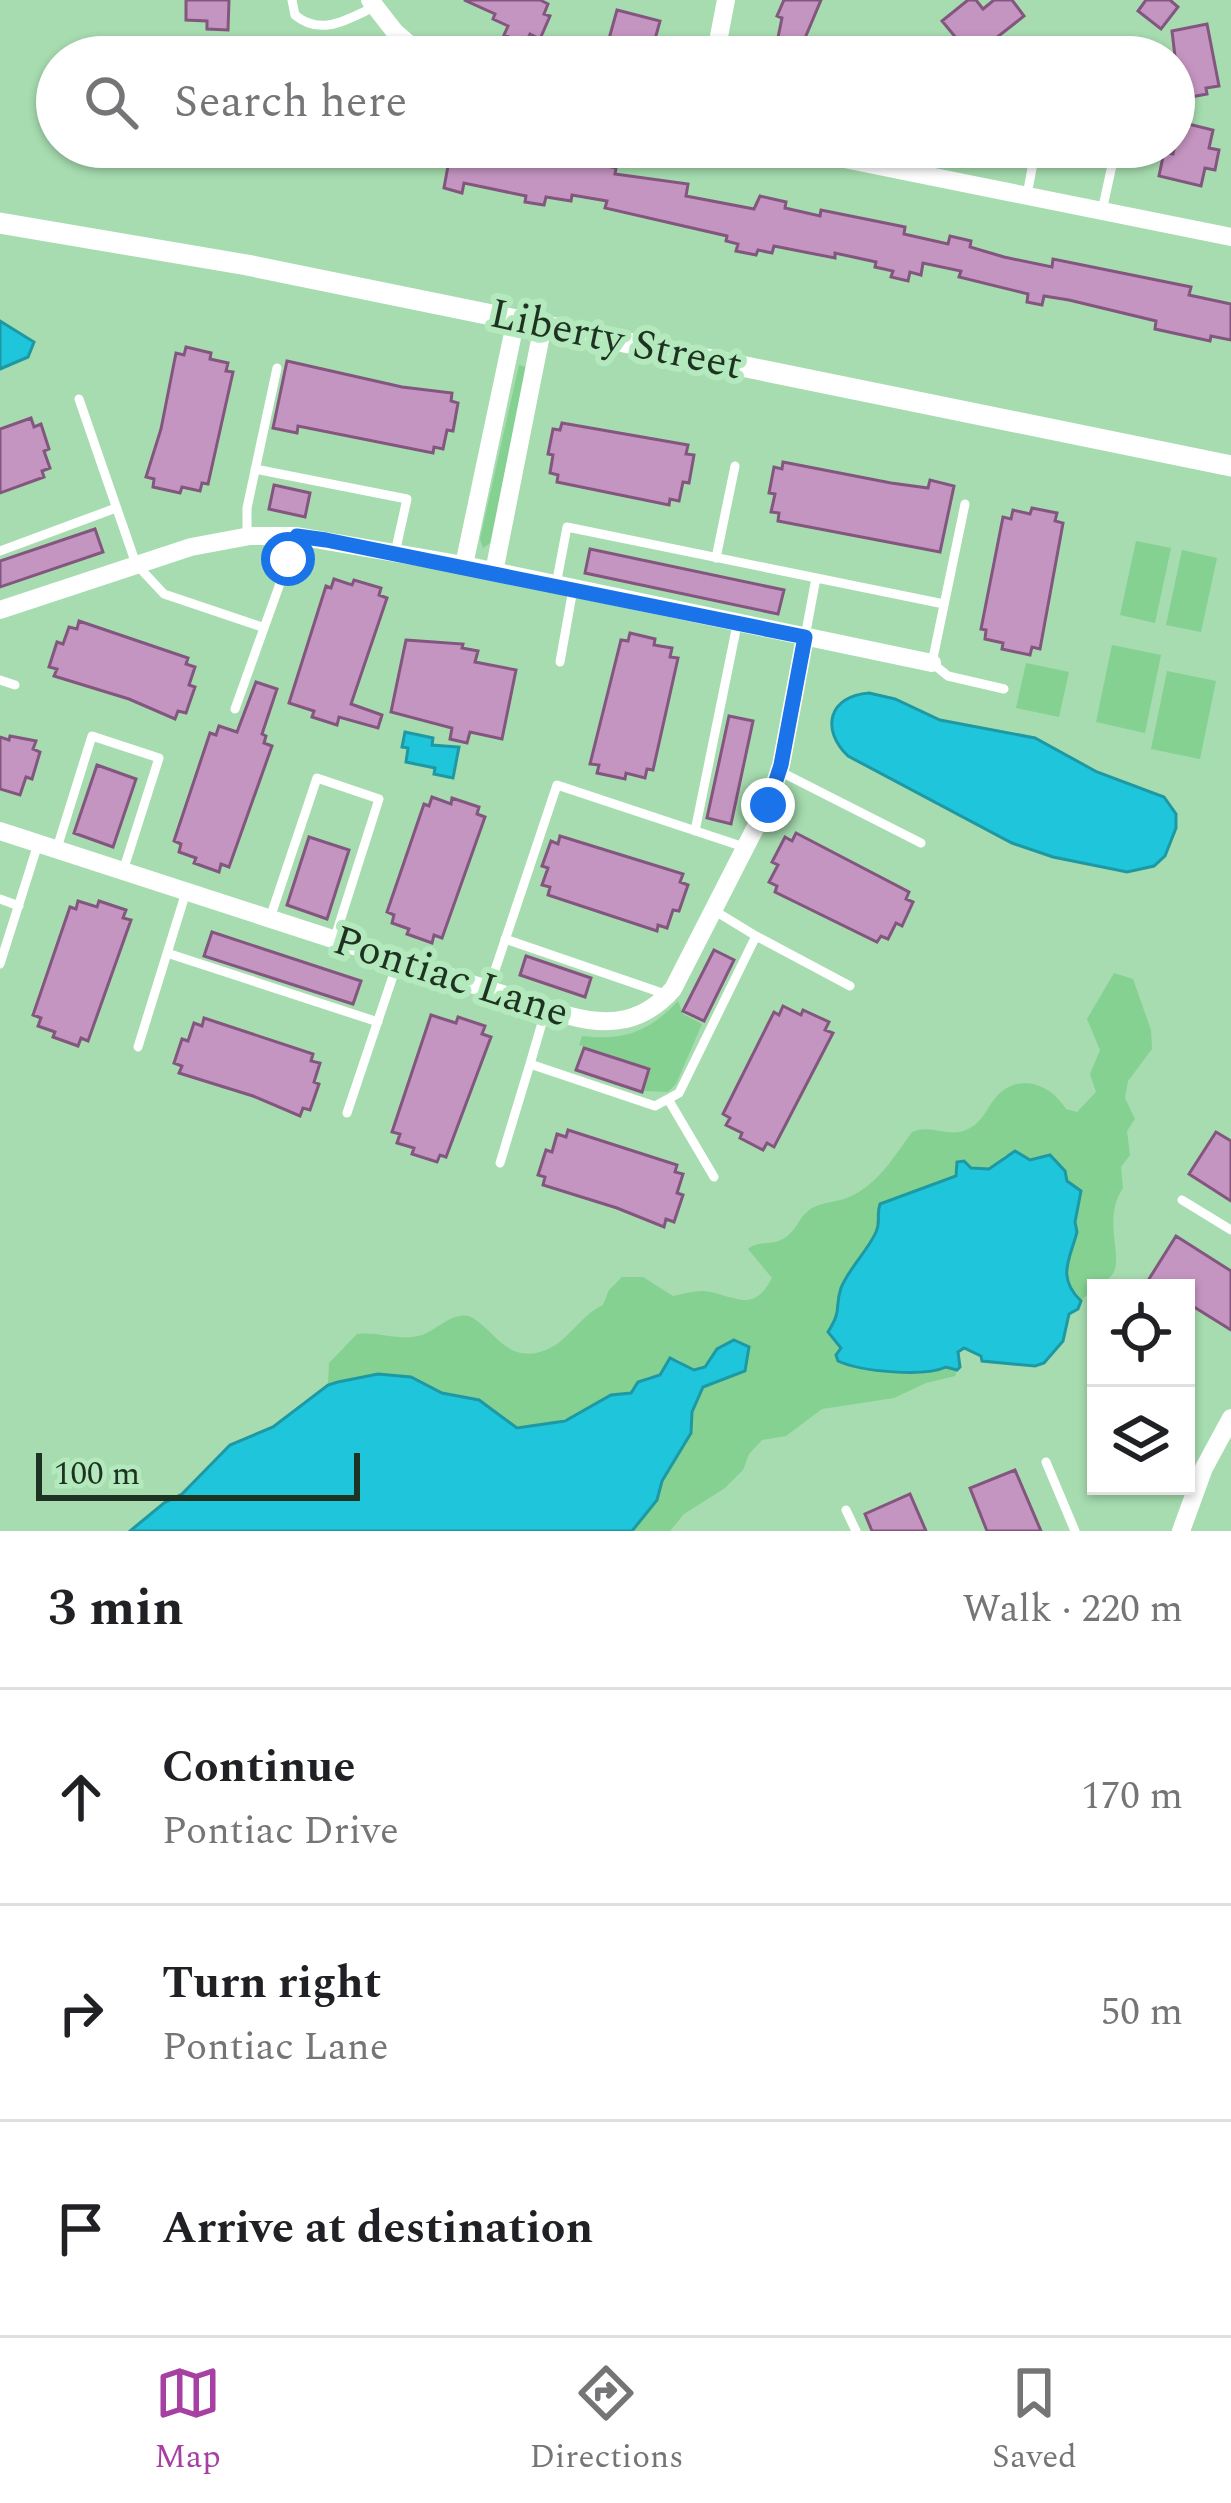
<!DOCTYPE html>
<meta charset="utf-8">
<style>
:root{--surface:#fff;--page:#f6f6f6;--text:#202124;--muted:#757577;--line:#e0e0e0;--accent:#a740a3}
body{margin:0;font-family:Spectral,serif;background:var(--page);color:var(--text)}
.controls{position:absolute;right:36px;bottom:36px;display:grid;overflow:hidden;border-radius:0px;box-shadow:0 3px 9px #0004}
.controls button{width:108px;height:108px;display:grid;place-items:center;padding:0;border:0;border-bottom:3px solid var(--line);background:var(--surface);color:var(--text);font:60px sans-serif}
.scale{position:absolute;left:36px;bottom:30px;width:324px;box-sizing:border-box;padding-left:12px;border:6px solid #1d3220;border-top:0;font-size:33px;line-height:42px;white-space:nowrap;color:#1d3220;-webkit-text-stroke:9px #b3e9bc;paint-order:stroke}
.stop{position:absolute;width:36px;height:36px;margin:-27px;border:9px solid #1a73e8;border-radius:50%;background:#fff}
.stop.end{background:#1a73e8;border-color:#fff;box-shadow:0 3px 12px #0008}
.list{margin:0;padding:0;list-style:none}
h2{display:flex;justify-content:space-between;align-items:center;height:156px;margin:0;padding:0 48px;font-size:51px}
h2 small{font-size:39px;font-weight:400;color:var(--muted)}
.list li{display:grid;grid-template-columns:78px 1fr auto;gap:36px;align-items:center;box-sizing:border-box;height:216px;padding:0 48px;border-top:3px solid var(--line)}
.list b{display:block;font-size:45px;white-space:nowrap}
.list p{margin:0;font-size:39px;white-space:nowrap;color:var(--muted)}
.list em{font-size:39px;font-style:normal;color:var(--muted)}
.icon{flex:none;width:66px;height:66px;fill:none;stroke:currentColor;stroke-width:2;stroke-linecap:round;stroke-linejoin:round}
.map{position:relative;flex:none;width:1231px;height:1531px;overflow:hidden}
.search{position:absolute;background:var(--surface);box-shadow:0 3px 9px #0004;left:36px;right:36px;top:36px;height:132px;display:flex;align-items:center;gap:30px;box-sizing:border-box;padding:0 42px;border-radius:66px;color:var(--muted);font-size:45px}
.sheet{height:804px;background:var(--surface)}
nav{display:flex;justify-content:space-around;align-items:center;box-sizing:border-box;height:168px;border-top:3px solid var(--line);background:var(--surface);font-size:33px;color:var(--muted)}
nav a{display:grid;justify-items:center;gap:6px}
nav .on{color:var(--accent)}
.map>svg:first-child{display:block}
</style>
<div class="map">
<svg width="1231" height="1531" viewBox="0 0 1231 1531">
<rect width="100%" height="100%" fill="#a6dcaf"/>
<path fill="#84d192" d="M519,365l7,2v4l-36,172 -7,5 -3,-9z
M1136,541l35,7 -16,75 -35,-8z
M1182,550l35,8 -16,74 -35,-7z
M1112,645l49,10 -16,78 -49,-11z
M1026,663l43,9 -10,45 -43,-9z
M1167,671l49,10 -16,78 -49,-10z
M1114,973l19,6 18,51 1,19 -24,32 -3,17 10,21 -8,12 3,24 -9,12 2,21c-22,32 2,70 -11,87 -8,9 -23,16 -31,26 -30,-27 -6,-43 -7,-72 0,-28 -9,-51 -24,-74l-20,5 -25,-5c-12,14 -27,22 -41,6l-6,1 -2,14 -76,28c-2,58 -59,75 -39,144l33,23 39,-2 7,5 27,-7 10,3 -2,6 -29,7 -32,15 -72,11 -36,27 -24,4 -13,14 -6,16 -18,18 -41,26 -14,17h-38l25,-31 5,-19 29,-48 1,-21 11,-26 42,-15 4,-24 -32,2 -11,18 -12,3 -17,-11 -17,16 -13,2 -16,16 -19,2 -27,18 -52,15h-16l-24,-18 -51,-17 -31,-15 -33,-4 -50,11 1,-22 28,-29c22,-3 43,8 65,1 15,-5 34,-27 51,-17 22,14 32,40 63,35 31,-6 41,-36 67,-48l6,-15 13,-13h21l30,19c9,-2 20,-5 30,-5 31,3 49,25 69,-13l-24,-29c11,-9 23,-3 35,-10 13,-7 15,-20 25,-28 11,-9 24,-8 36,-12 32,-11 49,-41 68,-67 19,-9 37,7 56,-3 17,-8 19,-24 32,-36 23,-20 52,-7 66,16l11,3 19,-20 -6,-18 10,-24 -13,-31z
M678,1001l5,13 19,10 -26,60 -8,8 -24,-1 7,-23 -72,-23 3,-9c42,5 67,-4 96,-35z"/>
<path fill="#1fc5db" stroke="#1e99a3" stroke-width="3" d="M0,321l34,21 -6,15 -28,12z
M869,693l26,6 45,21 95,18 62,34 67,25 12,17v14l-11,28 -11,10 -27,6 -74,-15 -41,-14 -164,-87c-28,-27 -19,-60 21,-63z
M405,732l28,6 -1,7 27,2 -6,31 -19,-4 1,-6 -29,-6 2,-14 -6,-1z
M1015,1151l15,9 20,-5 15,16 2,10 14,10 -6,31 2,10c-7,27 -21,45 4,69l-3,8 -9,5 -6,27 -19,22 -9,3 -53,-5 -1,-5 -17,-8 -6,4 2,15 -3,3 -11,-3c-21,10 -84,5 -108,-6l-2,-6 5,-7 -13,-16c15,-24 6,-23 13,-44 8,-20 26,-36 35,-56 5,-11 0,-17 4,-28l76,-28 1,-14 7,-1 7,7 18,1z
M734,1340l15,7 -4,24 -42,16 -11,25 -1,21 -29,48 -5,19 -25,31h-502l34,-28 18,-9 48,-49 43,-18 55,-42 10,-3 40,-8 33,3 31,16 37,7 38,28 48,-7 46,-26 20,-2 7,-11 22,-7 10,-17 24,12 11,-3 12,-18z"/>
<path fill="#c595c1" stroke="#83567f" stroke-width="3" d="M186,0h43l-1,30 -21,-1v-8l-21,-1z
M464,0h76l8,4 -4,10 6,2 -10,23 -10,-5 -5,10 -21,-9 4,-9 -15,-7 2,-5z
M784,0h37l-24,57h-23l8,-39 -5,-2z
M968,0h8l7,9 11,-9h18l12,16 -52,41 -30,-36z
M1146,0h24l8,7 -17,22 -23,-18z
M617,10l43,11 -6,22 -9,-2 -4,16 -36,-4z
M1207,24l12,62 -13,2 1,6 -27,5 -8,-68z
M1180,122l33,8 -4,18 10,2 -4,20 -10,-2 -4,18 -42,-10 5,-24 9,2z
M394,147h82l-2,7 47,10 1,-5 33,6 2,-9 21,3 38,9 -1,6 73,10 -2,12 68,13 6,-13 26,6 -1,6 35,8 1,-6 84,17 -1,7 44,10 2,-8 21,5 -1,6 34,10 48,10 1,-8 138,28 -2,8 42,9v36l-20,-4 -1,5 -55,-12 1,-8 -87,-21 -25,-4 -2,9 -15,-3 1,-8 -69,-17 2,-6 -38,-8 -2,12 -11,-3 -2,9 -17,-4 2,-6 -18,-4 1,-5 -41,-9v5l-61,-12 -2,7 -14,-3 -2,5 -20,-4 2,-7 -12,-3 1,-5 -122,-28 2,-7 -35,-6 -1,6 -25,-4 -2,8 -19,-3 1,-6 -62,-13 -2,10 -18,-5 4,-22 -55,-11z
M186,347l25,6 -1,6 18,4 -2,8 7,1 -25,112 -6,-1 -2,8 -18,-4 -2,6 -27,-6 1,-8 -8,-2 15,-48 15,-76 8,2z
M287,361l115,26 50,6 -1,8 7,2 -5,28 -6,-1 -4,19 -9,-2 -1,6 -135,-27 -1,7 -24,-5z
M31,418l3,9 7,-3 8,25 -5,2 6,17 -8,3 2,6 -44,16v-64z
M562,423l126,22 -2,9 8,1 -5,28 -6,-1 -4,19 -9,-2 -1,6 -112,-23 1,-7 -8,-2 3,-18 -5,-1 5,-25 7,1z
M783,462l108,21 37,5 2,-8 24,6 -14,66 -162,-31 1,-8 -8,-1 4,-18 -6,-1 5,-26 8,2z
M274,485l36,8 -5,24 -36,-8z
M1032,508l25,5 -2,8 8,2 -23,126 -8,-2 -2,8 -28,-6 1,-6 -18,-4 1,-9 -5,-1 22,-112 8,2 2,-9 17,4z
M95,529l8,23 -103,35v-26z
M590,549l194,41 -6,24 -193,-41z
M334,579l18,6 2,-5 27,8 -2,7 8,3 -36,106 31,11 -4,13 -39,-11 -2,8 -25,-8 2,-6 -25,-8 37,-117 5,2z
M79,621l109,37 -2,6 9,3 -6,18 6,2 -9,26 -8,-2 -3,8 -46,-20 -75,-23 3,-7 -8,-2 8,-25 6,2 6,-17 8,2z
M630,633l25,6 -1,6 18,3 -2,9 8,1 -25,112 -6,-1 -2,9 -19,-5 -1,6 -28,-6 2,-8 -9,-1 31,-124 7,1z
M406,640l57,4 -1,4 16,3 -3,11 41,8 -14,69 -32,-7 -3,11 -17,-4 2,-11 -61,-16z
M256,682l21,7 -15,45 4,2 -2,7 8,3 -43,121 -8,-3 -2,8 -25,-9 2,-5 -17,-6 2,-8 -7,-3 36,-108 6,2 3,-9 18,6z
M729,716l24,5 -22,103 -24,-6z
M10,736l26,5 -3,8 7,3 -8,27 -6,-2 -6,18 -20,-6v-52l9,3z
M97,765l39,14 -23,68 -39,-14z
M432,797l19,7 1,-6 27,9 -2,7 8,3 -43,121 -8,-3 -2,8 -25,-9 2,-5 -17,-6 2,-8 -7,-3 37,-108 5,2z
M796,833l113,59 -3,7 7,3 -11,24 -6,-3 -8,16 -7,-3 -4,6 -102,-50 2,-6 -8,-4 9,-17 -6,-3 13,-25 7,4z
M560,836l123,38 -3,8 8,3 -9,26 -6,-1 -6,18 -9,-3 -1,6 -109,-36 2,-8 -8,-2 6,-17 -6,-2 9,-25 7,3z
M309,837l40,13 -22,69 -40,-14z
M78,901l19,6 2,-6 27,9 -3,8 8,2 -43,121 -7,-3 -3,8 -25,-9 2,-5 -17,-6 3,-8 -8,-3 37,-108 6,2z
M212,932l149,49 -8,23 -149,-48z
M714,950l20,10 -30,61 -21,-10z
M526,956l65,22 -6,19 -65,-22z
M783,1006l18,9 2,-5 26,12 -4,8 8,3 -59,114 -7,-4 -4,7 -23,-12 2,-5 -16,-8 4,-7 -7,-4 51,-102 5,3z
M431,1015l25,8 2,-6 27,9 -3,8 9,3 -45,120 -6,-2 -3,7 -25,-8 2,-6 -17,-5 3,-9 -8,-2z
M204,1018l109,36 -2,7 9,2 -6,19 5,2 -9,26 -7,-2 -3,8 -47,-20 -74,-23 3,-7 -8,-3 8,-24 6,2 6,-18 8,3z
M584,1048l65,21 -7,23 -66,-22z
M568,1130l109,35 -2,7 8,2 -6,19 6,2 -9,27 -8,-3 -2,8 -47,-19 -74,-23 2,-8 -7,-2 8,-25 6,2 5,-18 9,3z
M1216,1132l15,9v60l-42,-27z
M1176,1236l55,35v59l-45,-28v-14h-22l-15,-9z
M1015,1470l26,61h-54l-17,-43z
M910,1494l16,37h-54l-7,-17z"/>
<g fill="none" stroke-linecap="round" stroke-linejoin="round">
<path stroke="#fff" stroke-width="9" d="M292,0l3,15c26,22 53,4 79,-8
M1066,57l14,-6 28,6
M1027,195l9,-48
M1102,211l14,-64
M79,399l57,165 28,30 98,33
M255,469l152,30 -12,54
M965,504l-33,159 16,13 56,13
M247,536v-28l30,-140
M0,551l116,-43
M716,558l19,-92
M556,585l11,-58 377,77
M805,637l11,-59
M560,662l13,-73
M0,680l15,5
M235,709l62,-173
M779,771l142,72
M695,831l42,-206
M57,848l35,-112 67,22 -36,113
M0,899l19,7
M270,918l47,-140 62,21 -45,141
M756,936l94,50
M505,939l163,56
M167,953l211,69
M0,964l38,-120
M489,988l68,-203 190,63
M546,1009l-16,55 125,42 24,-13 77,-157 -41,-25
M138,1047l48,-155
M668,1099l46,78
M347,1113l51,-152
M500,1163l30,-99
M1182,1200l49,30
M1046,1462l29,69
M846,1510l10,21"/>
<path stroke="#fff" stroke-width="18" d="M370,0l25,32 29,25
M715,57l11,-57
M785,147l446,90
M464,565l52,-246
M494,572l49,-247
M0,610l191,-63 59,-11h47l167,29 468,98
M0,831l570,185c41,11 74,6 103,-27l96,-188 12,-36 24,-128
M1181,1531l23,-63 27,-50"/>
<path stroke="#fff" stroke-width="21" d="M0,223l247,42 984,201"/>
</g>
<g fill="none" stroke-linecap="round" stroke-linejoin="round">
<path stroke="#1a73e8" stroke-width="15" d="M288,559l9,-23 29,4 479,97 -24,128 -13,40"/>
</g>
<g text-anchor="middle" dominant-baseline="central" stroke-width="12" stroke-linejoin="round" paint-order="stroke">
<g font-size="42" fill="#1d3220" stroke="#b3e9bc">
<text transform="translate(616 340) rotate(12)">Liberty Street</text>
<text transform="translate(451 977) rotate(18)">Pontiac Lane</text>
</g>
</g>
</svg>
<div class="controls">
<button><svg class="icon" aria-label="locate" viewBox="0 0 24 24"><circle cx="12" cy="12" r="6"/><path d="M12 2v4M12 18v4M2 12h4M18 12h4"/></svg></button>
<button><svg class="icon" aria-label="layers" viewBox="0 0 24 24"><path d="M12 4l9 5-9 5-9-5zM3 14l9 5 9-5"/></svg></button>
</div>
<div class="scale">100 m</div>
<div class="stop" style="left:288px;top:559px"></div>
<div class="stop end" style="left:768px;top:805px"></div>
<div class="search"><svg class="icon" aria-label="search" viewBox="0 0 24 24"><circle cx="10" cy="10" r="6"/><path d="M15 15l6 6"/></svg>Search here</div>
</div>
<section class="sheet">
<h2>3 min<small>Walk · 220 m</small></h2>
<ul class="list">
<li><svg class="icon" aria-label="ahead" viewBox="0 0 24 24"><path d="M12 20V5M6 11l6-6 6 6"/></svg><div><b>Continue</b><p>Pontiac Drive</p></div><em>170 m</em></li>
<li><svg class="icon" aria-label="right" viewBox="0 0 24 24"><path d="M7 20v-9h11M14 6l5 5-5 5"/></svg><div><b>Turn right</b><p>Pontiac Lane</p></div><em>50 m</em></li>
<li><svg class="icon" aria-label="arrive" viewBox="0 0 24 24"><path d="M6 21V4h12l-3 4 3 4H6"/></svg><div><b>Arrive at destination</b></div></li>
</ul>
</section>
<nav>
<a class="on"><svg class="icon" aria-label="map" viewBox="0 0 24 24"><path d="M3 6l6-2 6 2 6-2v14l-6 2-6-2-6 2zM9 4v14M15 6v14"/></svg>Map</a>
<a><svg class="icon" aria-label="directions" viewBox="0 0 24 24"><path d="M12 3l9 9-9 9-9-9zM9 14v-3h6M13 9l2 2-2 2"/></svg>Directions</a>
<a><svg class="icon" aria-label="saved" viewBox="0 0 24 24"><path d="M7 4h10v16l-5-4-5 4z"/></svg>Saved</a>
</nav>
